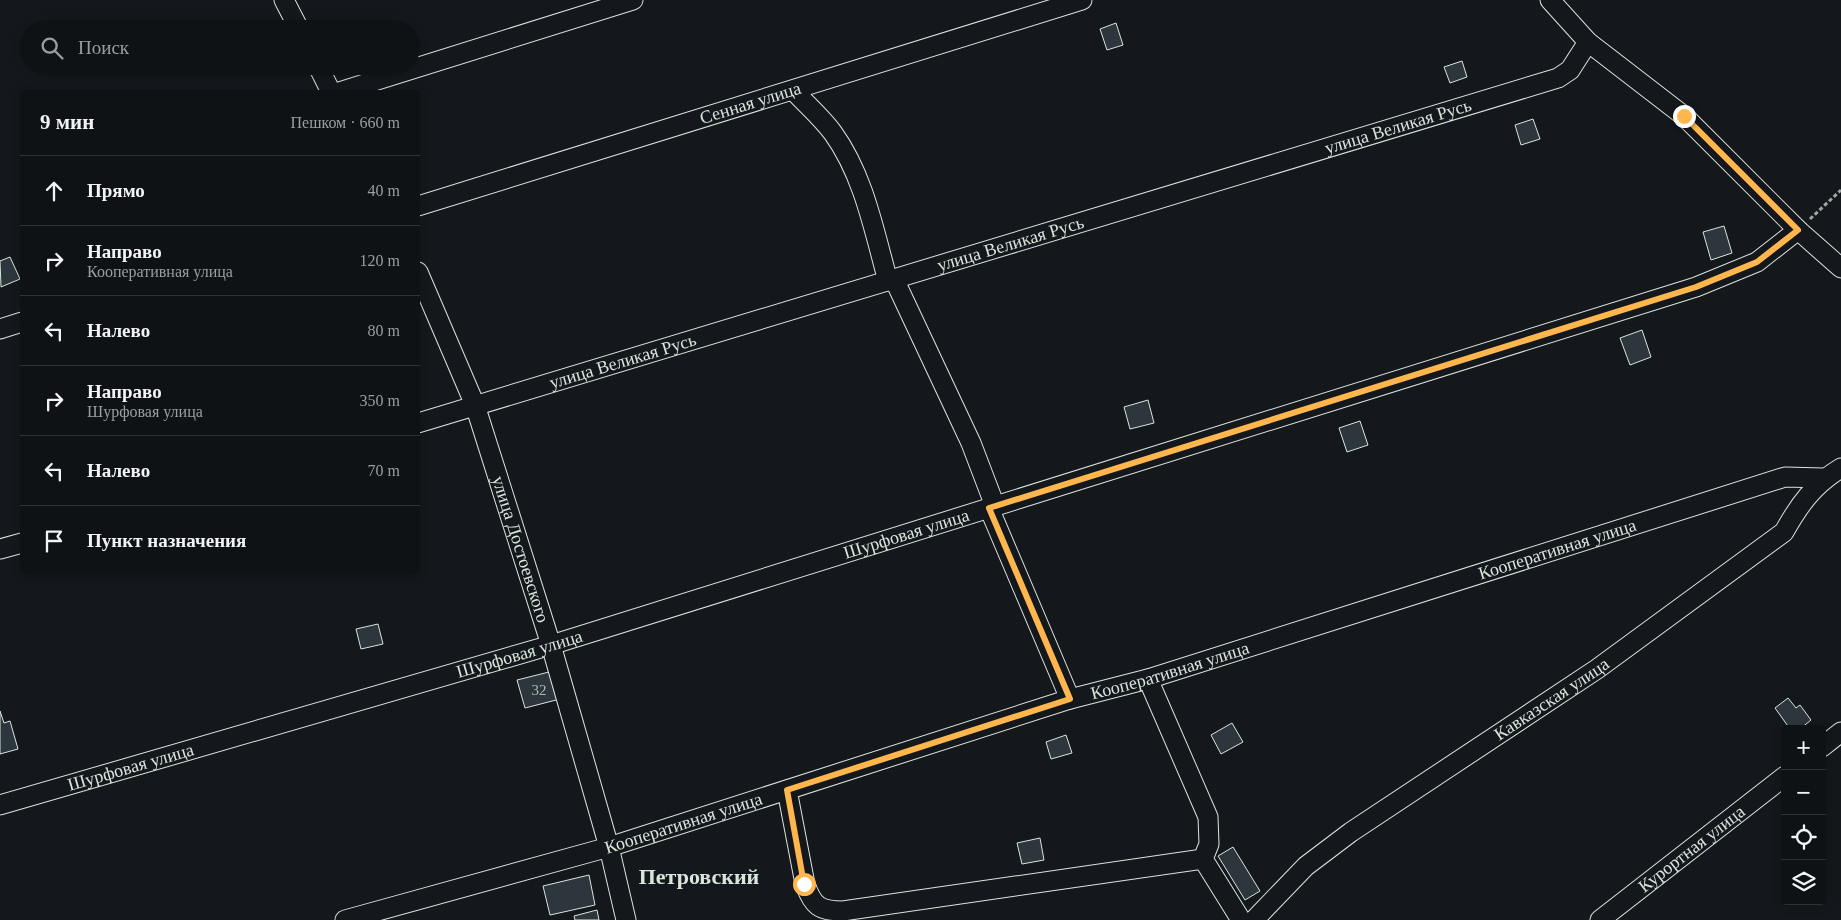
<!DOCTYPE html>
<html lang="ru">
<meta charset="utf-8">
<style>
:root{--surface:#0f1215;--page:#1d2022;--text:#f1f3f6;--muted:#9b9ea0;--line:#2f3234}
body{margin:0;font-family:"Times New Roman",serif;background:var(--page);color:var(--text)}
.controls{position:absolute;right:15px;bottom:15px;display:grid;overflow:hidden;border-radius:5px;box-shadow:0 2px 8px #0003}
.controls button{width:45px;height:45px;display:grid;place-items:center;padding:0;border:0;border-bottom:1px solid var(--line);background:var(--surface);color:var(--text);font:25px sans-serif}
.stop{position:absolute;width:15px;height:15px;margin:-11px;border:4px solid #ffb74d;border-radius:50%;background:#fff}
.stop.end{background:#ffb74d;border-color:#fff;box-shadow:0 1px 5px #0008}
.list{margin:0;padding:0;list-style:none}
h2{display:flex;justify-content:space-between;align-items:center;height:65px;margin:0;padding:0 20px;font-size:21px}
h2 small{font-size:16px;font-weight:400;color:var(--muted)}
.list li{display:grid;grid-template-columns:32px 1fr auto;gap:15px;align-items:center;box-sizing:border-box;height:70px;padding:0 20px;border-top:1px solid var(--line)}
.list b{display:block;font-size:19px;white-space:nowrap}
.list p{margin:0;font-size:16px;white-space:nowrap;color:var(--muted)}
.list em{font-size:16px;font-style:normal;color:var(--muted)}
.icon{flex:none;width:28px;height:28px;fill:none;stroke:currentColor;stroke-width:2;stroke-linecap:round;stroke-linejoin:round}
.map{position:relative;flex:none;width:1841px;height:920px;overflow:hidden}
.search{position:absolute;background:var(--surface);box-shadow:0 2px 8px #0003;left:20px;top:20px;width:400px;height:55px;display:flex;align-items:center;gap:12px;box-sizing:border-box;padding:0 18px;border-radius:28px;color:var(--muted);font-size:19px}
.panel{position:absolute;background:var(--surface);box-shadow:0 2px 8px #0003;left:20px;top:90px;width:400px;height:485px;border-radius:5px}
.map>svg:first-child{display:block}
</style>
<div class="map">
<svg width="1841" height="920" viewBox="0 0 1841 920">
<rect width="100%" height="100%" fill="#14181c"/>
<path fill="#2c363c" stroke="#d8e6dc" d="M1116,23l7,22 -16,5 -7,-21z
M1462,61l5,16 -17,6 -6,-16z
M1533,119l7,20 -19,6 -6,-20z
M1724,226l8,27 -21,7 -8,-28z
M10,257l10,22 -19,8 -1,-26z
M1642,330l9,27 -21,8 -10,-27z
M1148,400l6,23 -24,6 -6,-22z
M1360,421l8,24 -21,7 -8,-24z
M378,624l5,20 -22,5 -5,-20z
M553,671l7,28 -35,9 -8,-28z
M1788,698l8,10 4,-3 11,15 -11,9h-10l-15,-21z
M0,711l4,12 6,-2 8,28 -18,5z
M1232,723l11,19 -22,12 -10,-19z
M1066,735l6,18 -21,6 -5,-17z
M1040,838l4,22 -22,4 -5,-21z
M1233,847l27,44 -15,9 -27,-44z
M589,875l6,30 -45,10 -7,-29z
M597,910l2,10h-24l-1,-4z"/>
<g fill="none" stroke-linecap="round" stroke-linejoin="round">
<g stroke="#d8e6dc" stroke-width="21">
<g id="minor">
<path d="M284,0l15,29"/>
<path d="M1550,0l38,42 96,74 114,114 43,38"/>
<path d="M318,66l13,26"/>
<path d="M794,91c13,14 28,27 39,42 31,43 41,98 55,148"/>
<path d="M339,92l294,-92"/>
<path id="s1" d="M418,206l664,-206"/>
<path id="s2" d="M418,272l57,133 76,240 58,202 17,73"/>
<path d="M894,279l77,164 24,63"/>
<path d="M0,329l22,-7"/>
<path id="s3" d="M418,423l1140,-345 12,-8 18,-28"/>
<path d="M989,508l81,191"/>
<path d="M0,549l22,-6"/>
<path d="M1148,679l60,138 1,27 -6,15 38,61"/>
<path d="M1822,747l19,-15"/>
<path d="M787,790l18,94c8,22 14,27 38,27l360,-52"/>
<path id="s4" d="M0,805l551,-160 1145,-358 61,-25 41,-32"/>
<path id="s5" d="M345,920l264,-73 461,-148 78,-20 637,-202 38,1"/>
<path id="s6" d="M1254,920l52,-54 45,-34 246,-163 187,-137c15,-27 30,-48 57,-64"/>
<path id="s7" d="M1600,920l185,-144"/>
</g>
</g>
<path stroke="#9da8a2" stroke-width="3" stroke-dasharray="4 2.5" stroke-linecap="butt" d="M1810,219l31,-29"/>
<use href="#minor" stroke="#14181c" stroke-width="19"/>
</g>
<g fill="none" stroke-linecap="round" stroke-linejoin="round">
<path stroke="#ffb74d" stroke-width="6" d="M804,884l-17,-94 283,-91 -81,-191 707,-221 61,-25 41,-32 -114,-114"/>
</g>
<g text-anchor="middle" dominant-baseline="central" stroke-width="4" stroke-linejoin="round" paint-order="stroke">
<g font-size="15" fill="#adbab4">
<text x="539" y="690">32</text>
</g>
<g font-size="18" fill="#d8e6dc" stroke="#14181c">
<text stroke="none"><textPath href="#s1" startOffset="348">Сенная улица</textPath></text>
<text stroke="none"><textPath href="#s3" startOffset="1024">улица Великая Русь</textPath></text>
<text stroke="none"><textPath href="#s3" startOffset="619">улица Великая Русь</textPath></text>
<text stroke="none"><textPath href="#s3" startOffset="214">улица Великая Русь</textPath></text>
<text stroke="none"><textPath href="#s4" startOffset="946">Шурфовая улица</textPath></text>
<text stroke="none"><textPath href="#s2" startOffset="296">улица Достоевского</textPath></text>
<text stroke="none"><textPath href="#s5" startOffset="1268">Кооперативная улица</textPath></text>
<text stroke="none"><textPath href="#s4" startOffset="541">Шурфовая улица</textPath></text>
<text stroke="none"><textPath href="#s5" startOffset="862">Кооперативная улица</textPath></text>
<text stroke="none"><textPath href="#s6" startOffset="372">Кавказская улица</textPath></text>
<text stroke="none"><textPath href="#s4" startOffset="136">Шурфовая улица</textPath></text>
<text stroke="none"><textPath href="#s5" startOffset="352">Кооперативная улица</textPath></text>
<text stroke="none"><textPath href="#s7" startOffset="116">Курортная улица</textPath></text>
</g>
<g font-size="22" font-weight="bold" fill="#d8e6dc" stroke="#14181c">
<text x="699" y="876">Петровский</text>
</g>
</g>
</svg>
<div class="controls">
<button>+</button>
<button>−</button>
<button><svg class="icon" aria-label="locate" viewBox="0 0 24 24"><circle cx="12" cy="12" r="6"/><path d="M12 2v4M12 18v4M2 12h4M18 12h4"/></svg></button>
<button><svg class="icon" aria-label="layers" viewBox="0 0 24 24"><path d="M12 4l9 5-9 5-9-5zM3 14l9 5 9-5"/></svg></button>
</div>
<div class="stop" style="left:804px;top:884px"></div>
<div class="stop end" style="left:1684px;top:116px"></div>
<div class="search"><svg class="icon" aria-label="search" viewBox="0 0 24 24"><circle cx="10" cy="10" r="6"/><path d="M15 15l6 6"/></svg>Поиск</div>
<section class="panel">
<h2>9 мин<small>Пешком · 660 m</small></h2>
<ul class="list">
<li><svg class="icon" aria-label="ahead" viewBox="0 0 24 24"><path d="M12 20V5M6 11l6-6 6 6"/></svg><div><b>Прямо</b></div><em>40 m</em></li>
<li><svg class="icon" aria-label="right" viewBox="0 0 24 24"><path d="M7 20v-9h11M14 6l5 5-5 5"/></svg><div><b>Направо</b><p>Кооперативная улица</p></div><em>120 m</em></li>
<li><svg class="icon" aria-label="left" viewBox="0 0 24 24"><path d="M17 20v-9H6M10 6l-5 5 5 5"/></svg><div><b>Налево</b></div><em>80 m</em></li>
<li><svg class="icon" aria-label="right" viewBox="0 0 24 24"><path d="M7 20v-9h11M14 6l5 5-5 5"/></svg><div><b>Направо</b><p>Шурфовая улица</p></div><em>350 m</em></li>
<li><svg class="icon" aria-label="left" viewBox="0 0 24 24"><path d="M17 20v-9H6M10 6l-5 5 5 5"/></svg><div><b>Налево</b></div><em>70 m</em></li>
<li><svg class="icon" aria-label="arrive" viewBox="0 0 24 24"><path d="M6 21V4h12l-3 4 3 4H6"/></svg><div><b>Пункт назначения</b></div></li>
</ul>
</section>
</div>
